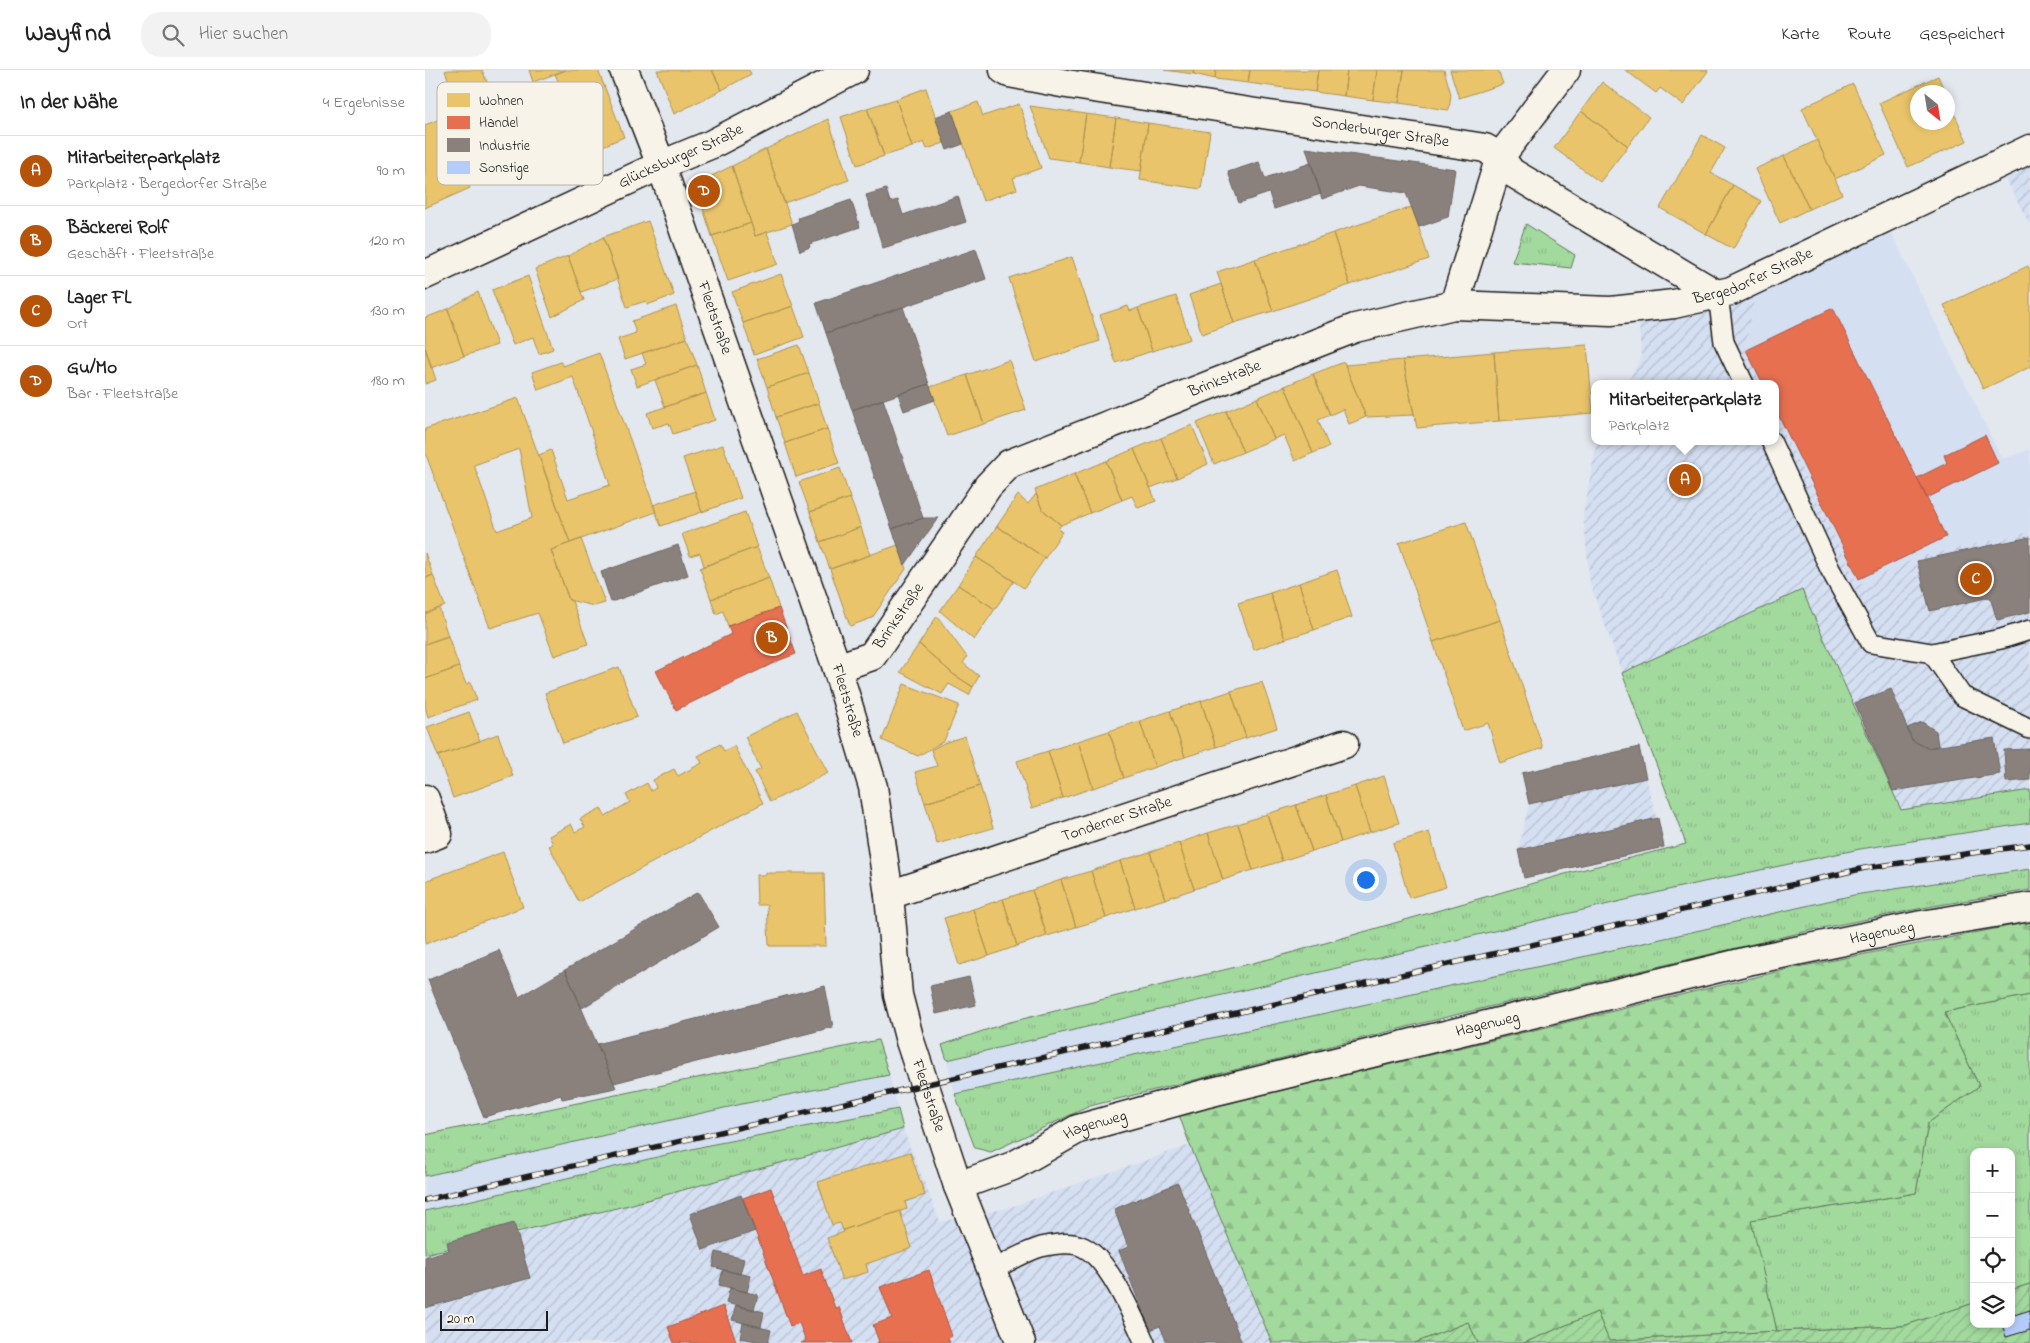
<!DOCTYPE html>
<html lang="de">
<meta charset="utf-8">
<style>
:root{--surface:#fff;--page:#f2f2f2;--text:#222;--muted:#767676;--line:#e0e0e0;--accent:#b45309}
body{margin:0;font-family:"Indie Flower",sans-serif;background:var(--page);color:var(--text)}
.controls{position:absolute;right:15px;bottom:15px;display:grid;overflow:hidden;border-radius:10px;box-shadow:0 2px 8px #0003}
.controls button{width:45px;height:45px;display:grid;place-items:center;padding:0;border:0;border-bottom:1px solid var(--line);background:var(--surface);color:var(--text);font:25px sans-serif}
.compass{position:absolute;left:1485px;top:15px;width:45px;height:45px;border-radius:50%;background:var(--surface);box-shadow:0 2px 8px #0003;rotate:150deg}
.scale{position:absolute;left:15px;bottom:12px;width:108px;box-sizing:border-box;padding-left:5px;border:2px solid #1c1c1c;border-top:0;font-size:14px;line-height:18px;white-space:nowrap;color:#1c1c1c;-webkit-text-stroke:4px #f7f3e8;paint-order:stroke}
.you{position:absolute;left:940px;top:809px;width:18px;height:18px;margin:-12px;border:4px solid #fff;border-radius:50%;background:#1a73e8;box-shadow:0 0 0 8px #1a73e833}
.badge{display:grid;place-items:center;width:32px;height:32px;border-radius:50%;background:var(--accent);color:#fff;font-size:16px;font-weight:700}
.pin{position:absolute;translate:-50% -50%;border:2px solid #fff;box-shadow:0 1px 5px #0006}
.popup{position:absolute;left:1166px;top:310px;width:188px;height:65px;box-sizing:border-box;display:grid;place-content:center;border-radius:10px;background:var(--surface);filter:drop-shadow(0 1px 4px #0005);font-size:16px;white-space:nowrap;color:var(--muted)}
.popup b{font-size:19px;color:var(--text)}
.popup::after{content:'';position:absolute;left:50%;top:100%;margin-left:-10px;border:10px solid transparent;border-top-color:var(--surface)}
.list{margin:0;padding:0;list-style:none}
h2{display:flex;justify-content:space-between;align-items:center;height:65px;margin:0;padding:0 20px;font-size:21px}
h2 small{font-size:16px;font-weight:400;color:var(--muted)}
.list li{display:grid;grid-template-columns:32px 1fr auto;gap:15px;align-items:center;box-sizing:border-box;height:70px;padding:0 20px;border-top:1px solid var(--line)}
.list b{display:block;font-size:19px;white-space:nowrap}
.list p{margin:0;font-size:16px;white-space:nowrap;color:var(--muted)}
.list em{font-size:16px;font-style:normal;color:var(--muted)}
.icon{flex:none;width:28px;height:28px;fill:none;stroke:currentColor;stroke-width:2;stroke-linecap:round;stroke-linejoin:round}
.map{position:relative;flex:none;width:1605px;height:1273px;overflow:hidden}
header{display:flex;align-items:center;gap:30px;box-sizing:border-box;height:70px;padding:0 25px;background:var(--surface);border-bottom:1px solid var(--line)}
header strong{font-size:24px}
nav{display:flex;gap:28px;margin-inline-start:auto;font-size:18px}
.search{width:350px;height:45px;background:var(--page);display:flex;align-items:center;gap:12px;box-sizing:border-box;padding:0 18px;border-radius:20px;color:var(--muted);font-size:19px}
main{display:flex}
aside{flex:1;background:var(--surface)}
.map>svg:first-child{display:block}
</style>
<header>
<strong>Wayfind</strong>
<div class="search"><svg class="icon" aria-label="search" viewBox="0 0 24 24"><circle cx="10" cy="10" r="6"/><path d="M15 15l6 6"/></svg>Hier suchen</div>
<nav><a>Karte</a><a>Route</a><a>Gespeichert</a></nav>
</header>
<main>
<aside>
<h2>In der Nähe<small>4 Ergebnisse</small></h2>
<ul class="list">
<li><span class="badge">A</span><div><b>Mitarbeiterparkplatz</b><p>Parkplatz · Bergedorfer Straße</p></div><em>90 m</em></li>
<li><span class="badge">B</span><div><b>Bäckerei Rolf</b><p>Geschäft · Fleetstraße</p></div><em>120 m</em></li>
<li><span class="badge">C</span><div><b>Lager FL</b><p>Ort</p></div><em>130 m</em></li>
<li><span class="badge">D</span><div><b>Gu/Mo</b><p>Bar · Fleetstraße</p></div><em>180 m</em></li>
</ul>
</aside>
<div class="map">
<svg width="1605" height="1273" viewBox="0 0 1605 1273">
<defs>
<pattern id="industrial-furrows" width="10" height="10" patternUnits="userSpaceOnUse" patternTransform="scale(1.25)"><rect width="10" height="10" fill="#d5dff2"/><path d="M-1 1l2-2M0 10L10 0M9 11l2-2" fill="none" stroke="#b6bfcf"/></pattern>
<pattern id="grass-tufts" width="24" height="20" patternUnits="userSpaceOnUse" patternTransform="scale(1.25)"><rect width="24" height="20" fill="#a2d99d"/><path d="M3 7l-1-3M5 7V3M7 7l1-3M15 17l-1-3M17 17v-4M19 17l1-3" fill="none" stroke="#8bba87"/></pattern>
<pattern id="forest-firs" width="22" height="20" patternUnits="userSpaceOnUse" patternTransform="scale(1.25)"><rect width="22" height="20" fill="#a2d99d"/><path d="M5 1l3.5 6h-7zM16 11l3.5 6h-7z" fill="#8bba87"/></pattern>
<pattern id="garden-furrows" width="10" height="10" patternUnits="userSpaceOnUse" patternTransform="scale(1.25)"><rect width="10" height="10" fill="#a2d99d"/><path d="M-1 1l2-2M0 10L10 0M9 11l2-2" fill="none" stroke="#8bba87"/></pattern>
</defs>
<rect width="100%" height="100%" fill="#e3e7ee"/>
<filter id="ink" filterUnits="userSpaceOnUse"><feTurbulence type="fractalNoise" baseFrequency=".02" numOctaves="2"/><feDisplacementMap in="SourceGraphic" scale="10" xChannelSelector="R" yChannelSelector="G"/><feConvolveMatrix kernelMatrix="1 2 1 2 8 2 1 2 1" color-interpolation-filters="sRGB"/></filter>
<g filter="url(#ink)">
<path fill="#d5dff2" d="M1462,154l115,235 28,-9v82l-112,25 -60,28 -83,-171v-30h-14l-16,-33 11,-61z
M1605,753v46l-176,26 -281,64 -618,135 -8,-34 738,-174 175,-37z
M464,1005l9,34 -189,36 -284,66v-35l317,-72z"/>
<path fill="url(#industrial-furrows)" d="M1605,86v69l-29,-55z
M1331,220l-11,61 16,33h-134l14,-27 -3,-46z
M1350,344l83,171 60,-28 112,-25v258l-129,21 -99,-220 -180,82 -32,-90 -7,-68 14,-74h178z
M1097,703l124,5 18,69 -140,31 -6,-28 11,-46z
M478,1059l37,93 68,-14 182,-63 82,198h-847v-89l204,-49z"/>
<path fill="url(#grass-tufts)" stroke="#5f7a5c" d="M1101,154l49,31 -4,13 -59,-6z
M1377,520l99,220 129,-20v33l-170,26 -175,37 -738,174 -5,-15 64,-22 267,-65 292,-84 121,-30 -64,-171z
M1605,799v21l-97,16 -121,24 -357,85 -365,91 -99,46 -16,-4 -20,-54 618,-135 281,-64z
M1605,925v289l-19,6v-138h-37v151l-71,23 -126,5 -27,-111 166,-27 12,-70 51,-37 -35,-74z
M453,970l11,35 -147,29 -317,72v-41z
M473,1039l5,20 -274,76 -204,49v-43l284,-66z"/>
<path fill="url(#forest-firs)" stroke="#5f7a5c" d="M1605,852v73l-86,17 35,74 -51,37 -12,70 -165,27 26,111 -168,10 -12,-29 -73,31h-46l-10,-21 -53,21h-143l-82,-198 -11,-30 614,-147z"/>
<path fill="url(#garden-furrows)" stroke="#5f7a5c" d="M1605,1214v59h-506l73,-31 12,29 168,-10 126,-5 71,-23v21h37v-34z
M1043,1252l10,21h-63z"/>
<path fill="#e9c46a" stroke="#ac9253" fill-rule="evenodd" d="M23,0h34l20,48 -33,13 -24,-60z
M104,0h37l-33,12z
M141,0h32l26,67 -35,15 -34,-78z
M232,0h55l10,20 -48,24z
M287,0h37l2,4 -29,16z
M739,0h29l1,4z
M768,0h23l-1,9 -21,-5z
M791,0h34l-2,13 -33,-4z
M825,0h68l-3,22 -67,-9z
M893,0h29l-3,26 -29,-4z
M922,0h30l-4,30 -29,-4z
M952,0h27l-5,33 -26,-3z
M979,0h40l7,24 -2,16 -50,-7z
M1025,0h48l5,14 -44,14z
M1200,0h82l1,1 -25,34 -23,-17 -4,5z
M1513,6l7,16h-28v30h30v-24l20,43 -59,26 -29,-64z
M1177,12l47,35 -21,29 -47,-35z
M1428,14l33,71 -51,24 -33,-71z
M501,18l18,55 -17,6 -3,-7 -12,5 -16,-48z
M471,29l16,48 -28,9 -17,-48z
M142,32l22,50 -25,12 -23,-51z
M553,32l5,14 36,-12 22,64 -28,10 4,11 -34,12 -31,-90z
M605,36l56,8 -7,48 -30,-4z
M442,38l17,48 -27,9 -16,-48z
M1156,41l47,35 -28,36 -46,-34z
M116,43l23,51 -27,11 -22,-50z
M661,44l30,4 -7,49 -30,-5z
M691,48l32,5 -7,48 -32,-4z
M15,49l30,69 -45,20v-83z
M403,49l21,61 -65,23 -18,-54z
M723,53l62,9 -9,57 -61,-9z
M1277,65l23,13 -14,25 22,12 -27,49 -46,-26z
M1392,70l25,54 -33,15 -25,-53z
M341,79l26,75 -37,12 -23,-70z
M1359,86l25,53 -29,14 -25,-54z
M307,96l19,57 -39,13 -17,-52z
M1308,115l28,16 -28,48 -27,-15z
M987,137l17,52 -79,26 -17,-52z
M223,151l26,74 -27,10 -1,-4 -19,6 -24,-70z
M326,153l4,13 12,-4 11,32 -50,17 -16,-45z
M908,163l17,52 -77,26 -18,-52z
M178,167l15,42 -37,13 -13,-36z
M143,186l16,44 -32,17 -17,-48z
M647,187l28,84 -64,21 -27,-84z
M830,189l18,52 -39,12 -17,-51z
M1603,196l2,4v97l-47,22 -39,-84z
M356,204l12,32 -50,17 -11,-31z
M103,206l25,73 -14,5 -6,-17 -20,8 -21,-55z
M796,214l13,39 -32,11 -13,-39z
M53,222l19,53 -33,11 -16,-47z
M751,226l14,43 -38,12 -14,-43z
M251,236l11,32 -62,21 -7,-20 18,-6 -4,-12z
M368,236l11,31 -50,18 -11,-32z
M703,236l2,5 8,-3 14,43 -36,12 -16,-48z
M23,239l16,47 -33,12 -6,-21v-29z
M262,268l10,27 -60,21 -6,-17 15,-5 -4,-11z
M374,275l10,28 -42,14 -10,-28z
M1162,275l6,68 -94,8 -5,-69z
M0,277l11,33 -11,4z
M1069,282l5,69 -82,7 -14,-68z
M174,283l57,159 -86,31 -31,-88 12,-5 17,49 42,-14 -37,-108 -35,13 -6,-18 29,-10 2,4z
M584,290l17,50 -42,14 -17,-49z
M978,290l11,55 -48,2 -21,-52z
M919,292l22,55 -17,7 -6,-15 -13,6 -17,-41z
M272,295l9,28 -41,14 -10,-27z
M384,303l10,30 -43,14 -9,-30z
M888,304l17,41 -12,5 11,27 -16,6 -28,-67z
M542,305l17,49 -37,12 -17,-49z
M860,316l28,67 -18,8 -11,-26 -10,4 -17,-41z
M281,323l9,27 -42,14 -4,-11 -17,5 -5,-15z
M93,328l52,145 -19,7 18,50 3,1 16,43 -34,12 -16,-43 -48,15 -65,-176v-23zM94,379l13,69 -35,13 -23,-66z
M832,328l17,41 -31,13 -17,-41z
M394,333l8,26 -42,14 -9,-26z
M801,341l17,41 -29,12 -17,-41z
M767,355l16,39 -31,14 -16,-40z
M402,359l12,34 -43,14 -11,-34z
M736,368l16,40 -27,10 -16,-39z
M298,375l18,53 -39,14 -19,-54z
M709,379l22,52 -18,7 -6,-12 -10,4 -16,-39z
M681,391l16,39 -32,13 -16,-39z
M415,398l10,30 -40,14 -11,-30z
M649,404l16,39 -29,12 -19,-16 -7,-19z
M270,421l7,21 -41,14 -8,-21z
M611,424l6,15 19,16 -3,4 4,3 -17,26 -48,-32 21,-31 10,9z
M425,428l11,29 -41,15 -10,-30z
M320,442l12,35 -53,19 -4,-13 -10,3 -8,-22z
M1041,452l34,98 -67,22 -34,-99z
M572,456l48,32 -21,30 -48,-31z
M436,457l9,28 -40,14 -10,-27z
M156,469l24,64 -11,3 -25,-6 -18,-50z
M473,475l8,24 -34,49 -22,8 -20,-57z
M332,477l12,31 -58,21 -11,-31z
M0,483l8,22 -8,3z
M551,487l38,24 -19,28 -37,-24z
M912,500l15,47 -38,13 -15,-47z
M8,505l12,31 -20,8v-36z
M344,508l10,30 -51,18 -5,-15 -7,3 -5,-15z
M874,513l15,47 -29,9 -15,-46z
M533,515l37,24 -21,31 -34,-29z
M845,523l15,46 -31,11 -16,-47z
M14,538l9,28 -23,8v-30z
M512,546l30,41 -4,6 16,13 -6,11 -20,-13 -34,-30z
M1075,550l43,128 -43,15 -12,-40 -25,8 -30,-89z
M23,566l11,31 -34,12v-35z
M494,574l34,30 20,13 -4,8 -20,-11 -7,10 -42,-22z
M34,597l7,17 4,-2 7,18 -49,17 -3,-10v-28z
M194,597l18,50 -74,26 -18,-50z
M837,612l15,46 -31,10 -15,-47z
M479,614l55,21 -15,36 -26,15 -36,-16z
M806,621l15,47 -30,9 -15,-46z
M776,631l15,46 -31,10 -15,-46z
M372,641l31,62 -58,29 -15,-30 6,-3 -16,-32z
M745,641l15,46 -30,10 -15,-46z
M44,642l11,29 -42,15 -11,-29z
M715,651l15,46 -31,11 -15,-47z
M684,661l15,47 -31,10 -15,-47z
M73,664l15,42 -60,22 -15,-42z
M540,666l15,50 -55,17 -10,-31 22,-6 -6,-16 13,-7z
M653,671l15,47 -30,10 -15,-47z
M295,674l4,7 10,-5 29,57 -184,99 -30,-56 4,-2 -4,-8 22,-12 4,8 10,-5 -5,-8 21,-11 4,8 13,-7 12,-7 -4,-7 21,-12 4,8 5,-3 -3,-8 21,-11 4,7 24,-13 -4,-7z
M623,681l15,47 -31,10 -15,-47z
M959,706l15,47 -29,9 -15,-46z
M555,716l13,42 -56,16 -12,-41z
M930,716l15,46 -29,10 -15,-47z
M901,725l15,47 -29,9 -16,-46z
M871,735l16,46 -30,10 -15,-47z
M842,744l15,47 -29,9 -15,-46z
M813,754l15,46 -30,10 -15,-47z
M1004,762l17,55 -37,11 -16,-55z
M783,763l15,47 -29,9 -15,-46z
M754,773l15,46 -29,10 -15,-47z
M78,782l20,55 -98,37v-63z
M725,782l15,47 -30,9 -15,-47z
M695,791l15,47 -29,10 -15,-47z
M666,801l15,47 -30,9 -15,-47z
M341,803h58l2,73h-57l-2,-41h-10l-1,-30h10z
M636,810l15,47 -29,9 -15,-46z
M607,820l15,46 -30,10 -14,-47z
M578,829l14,47 -28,10 -16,-47z
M548,839l16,47 -30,9 -15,-47z
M485,1082l15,43 -20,7 2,7 -64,21 -3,-7 -8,2 -14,-43z
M475,1141l12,37 -46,16 2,8 -26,8 -15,-42 17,-6 -1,-2z"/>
<path fill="#e76f51" stroke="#aa5641" d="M1408,238l113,229 -87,42 -84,-171v-24h-12l-17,-34z
M1560,365l13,28 -71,35 -10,-20 30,-15 -3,-8z
M354,538l17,46 -16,6 -104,50 -20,-39 75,-37 -3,-8z
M346,1118l32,88 18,-7 14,39 4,-1 13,36h-51l5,-2 -7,-18 -9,3 -47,-128z
M504,1200l23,66 -4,2 2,5h-73l2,-1 -6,-17 19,-7 -12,-31z
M298,1236l14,37h-63l-6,-16z"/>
<path fill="#8a817c" stroke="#69635f" d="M527,41l11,33 -16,6 -12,-33z
M881,78l149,21 -7,48 -29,10 -13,-34 -47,-7 -37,13z
M834,92l6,16 46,-15 10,31 -47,15 -5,-16 -30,10 -11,-31z
M461,119l4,13 8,-2 5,15 55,-19 8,26 -83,26 -17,-53z
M426,130l9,27 -51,17 1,3 -10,4 -8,-27 7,-3 -1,-3z
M551,179l10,30 -160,54 -10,-30z
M478,237l26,77 -77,26 -26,-77z
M504,314l6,16 -31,11 -6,-17z
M458,329l40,119 -31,11 -40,-119z
M498,448h15l-33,47 -13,-36z
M1605,467v75l-33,8 -7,-23 -60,14 -13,-50z
M253,475l10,30 -77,27 -10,-30z
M1466,619l21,51 15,8 67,-10 6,36 -107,17 -38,-88z
M1497,652l14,9 2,15 -11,2 -15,-8 -5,-12z
M1214,677l7,31 -117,26 -7,-31z
M1605,679v31l-24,2 -2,-32z
M1233,748l6,29 -140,31 -6,-28z
M273,822l21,35 -137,81 -17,-38z
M74,880l20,47 46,-27 51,118 -54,11 -1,-4 -77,22 -56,-137z
M544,907l7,28 -40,9 -6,-28z
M400,916l8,41 -219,56 -17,-39z
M753,1113l64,160h-75l-7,-17 -10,4 -31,-79 9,-4 -14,-38z
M316,1125l14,36 -52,19 -13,-36z
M89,1153l16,55 -105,30v-51l24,-7 -2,-8z
M291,1182l28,7 -4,15 -27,-7z
M298,1200l28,6 -4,16 -28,-7z
M305,1218l28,7 -4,15 -28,-7z
M311,1235l28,7 -3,15 -29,-7z
M318,1253l28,7 -3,13 -28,-5z"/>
<path fill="#b5ccfb" stroke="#1c1c1c" d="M1605,1240v20l-24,7 -4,-13h9v-8z"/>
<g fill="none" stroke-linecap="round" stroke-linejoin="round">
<g stroke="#1c1c1c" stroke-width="22">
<path id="lane" d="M1293,225l6,47 20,42
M1346,371l59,128 41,74 61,10 30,43 68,33
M1507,583l69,-14 29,-9
M567,1200c15,-7 32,-18 49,-23 13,-3 29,-6 42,0 26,12 50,70 62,96"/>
</g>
<g stroke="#1c1c1c" stroke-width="31">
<g id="street">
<path id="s1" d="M199,0l37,95 176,503 36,119 16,108 9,100 12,46 48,145 63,157"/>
<path id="s2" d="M579,0l5,3 58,11 418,64 15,9 11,15 207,123"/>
<path id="s3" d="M0,205l236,-110 51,-21 142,-74"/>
<path d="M1029,235l46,-148 66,-87"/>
<path id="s4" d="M412,598l35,-12 116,-170 21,-22 346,-136 99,-23 157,6 63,-7 57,-13 299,-142"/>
<path d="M0,729l13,35 -13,5"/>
<path id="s5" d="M464,825l455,-151"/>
<path id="s6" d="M533,1116l55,-20 65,-37 126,-35 548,-134 170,-35 108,-18"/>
</g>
</g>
<use href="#lane" stroke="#f7f3e8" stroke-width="19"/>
<use href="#street" stroke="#f7f3e8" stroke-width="28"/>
<g stroke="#1c1c1c" stroke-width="5.5">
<path id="rail" d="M0,1130l1440,-332 165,-23"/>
</g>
<use href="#rail" stroke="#f7f3e8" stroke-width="4" stroke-dasharray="11" stroke-linecap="butt"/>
</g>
</g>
<g text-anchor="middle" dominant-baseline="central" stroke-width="5" stroke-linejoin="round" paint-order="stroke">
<g font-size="16" fill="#1c1c1c" stroke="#f7f3e8">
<text stroke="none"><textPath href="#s2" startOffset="382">Sonderburger Straße</textPath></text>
<text stroke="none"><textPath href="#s3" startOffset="282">Glücksburger Straße</textPath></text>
<text stroke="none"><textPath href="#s4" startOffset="1051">Bergedorfer Straße</textPath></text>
<text stroke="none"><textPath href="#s1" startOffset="264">Fleetstraße</textPath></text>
<text stroke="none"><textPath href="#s4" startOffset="505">Brinkstraße</textPath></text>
<text stroke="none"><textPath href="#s4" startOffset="85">Brinkstraße</textPath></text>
<text stroke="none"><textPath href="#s1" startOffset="669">Fleetstraße</textPath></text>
<text stroke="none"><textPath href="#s5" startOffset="240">Tonderner Straße</textPath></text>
<text stroke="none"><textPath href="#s6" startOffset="961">Hagenweg</textPath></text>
<text stroke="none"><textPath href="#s6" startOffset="556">Hagenweg</textPath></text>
<text stroke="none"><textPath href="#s1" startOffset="1074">Fleetstraße</textPath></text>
<text stroke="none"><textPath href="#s6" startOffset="151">Hagenweg</textPath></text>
</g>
</g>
<rect x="12" y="12" width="166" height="103" rx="8" fill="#f7f3e8" stroke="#b5b2ab" stroke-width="1"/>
<rect x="22" y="23" width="23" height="14" fill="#e9c46a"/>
<rect x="22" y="46" width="23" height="13" fill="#e76f51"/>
<rect x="22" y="68" width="23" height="14" fill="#8a817c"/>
<rect x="22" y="91" width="23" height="13" fill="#b5ccfb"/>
<g font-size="14" fill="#1c1c1c">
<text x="54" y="35">Wohnen</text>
<text x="54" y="57">Handel</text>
<text x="54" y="80">Industrie</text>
<text x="54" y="102">Sonstige</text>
</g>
</svg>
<div class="controls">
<button>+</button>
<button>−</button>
<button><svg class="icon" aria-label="locate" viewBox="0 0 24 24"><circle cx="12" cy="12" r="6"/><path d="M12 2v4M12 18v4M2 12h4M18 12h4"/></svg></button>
<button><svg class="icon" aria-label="layers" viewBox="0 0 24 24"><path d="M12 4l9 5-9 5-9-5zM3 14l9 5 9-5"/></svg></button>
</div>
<svg class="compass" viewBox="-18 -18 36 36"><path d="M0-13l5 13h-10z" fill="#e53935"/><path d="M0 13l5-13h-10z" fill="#767676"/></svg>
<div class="scale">20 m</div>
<div class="you"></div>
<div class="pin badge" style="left:1260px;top:410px">A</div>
<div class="popup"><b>Mitarbeiterparkplatz</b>Parkplatz</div>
<div class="pin badge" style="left:347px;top:568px">B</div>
<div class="pin badge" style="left:1551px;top:509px">C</div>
<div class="pin badge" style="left:279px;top:121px">D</div>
</div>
</main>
